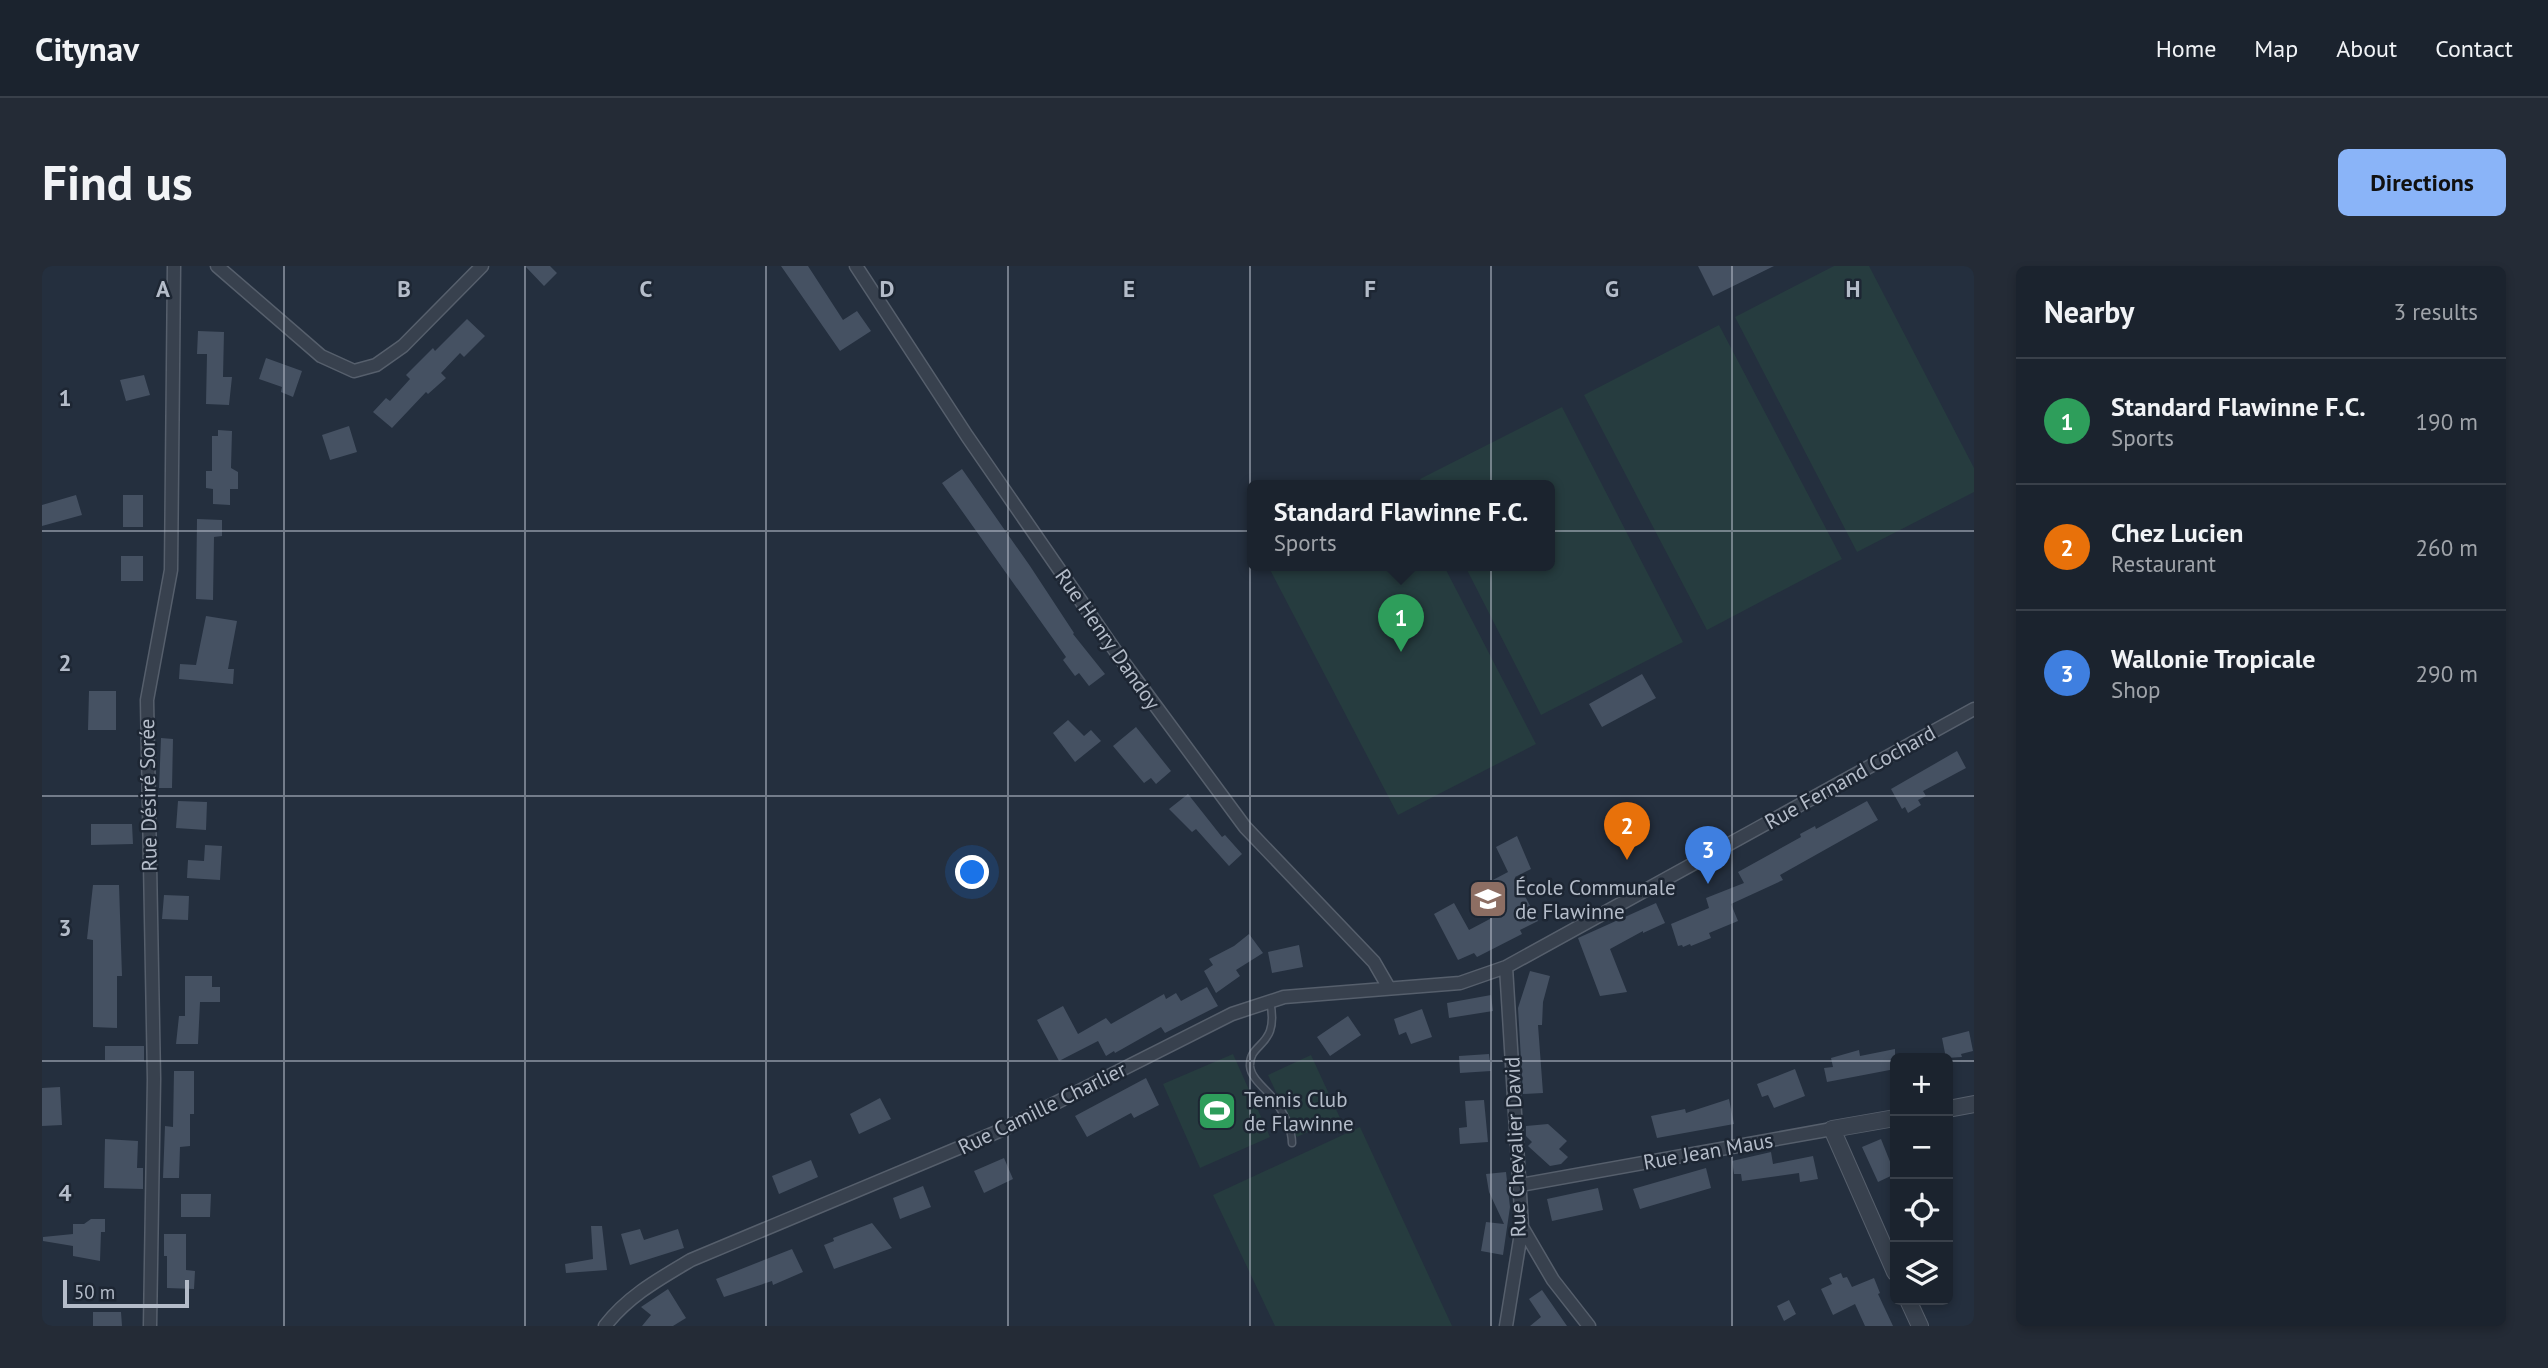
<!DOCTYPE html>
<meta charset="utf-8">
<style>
:root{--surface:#1b232e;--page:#242b36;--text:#f1f3f6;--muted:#a0a4aa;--line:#39404a;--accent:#8ab4f8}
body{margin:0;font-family:"PT Sans",sans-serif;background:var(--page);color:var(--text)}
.controls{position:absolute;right:21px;bottom:21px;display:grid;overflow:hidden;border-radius:10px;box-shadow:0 4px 10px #0003}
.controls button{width:63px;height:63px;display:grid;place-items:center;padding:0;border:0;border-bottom:2px solid var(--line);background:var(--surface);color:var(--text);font:35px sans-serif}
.scale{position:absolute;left:21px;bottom:18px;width:126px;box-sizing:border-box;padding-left:7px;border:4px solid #b4bcc9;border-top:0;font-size:19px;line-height:24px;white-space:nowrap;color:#b4bcc9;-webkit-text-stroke:5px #1d2633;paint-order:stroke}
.you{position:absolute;left:931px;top:607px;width:24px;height:24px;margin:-18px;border:5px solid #fff;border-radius:50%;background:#1a73e8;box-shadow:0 0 0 10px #1a73e833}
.badge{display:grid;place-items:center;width:46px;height:46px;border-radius:50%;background:var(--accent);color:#fff;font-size:23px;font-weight:700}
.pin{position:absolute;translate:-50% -58px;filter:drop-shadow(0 2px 4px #0008)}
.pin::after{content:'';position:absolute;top:37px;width:24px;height:21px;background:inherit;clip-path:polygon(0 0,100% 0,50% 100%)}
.popup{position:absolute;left:1205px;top:214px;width:308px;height:91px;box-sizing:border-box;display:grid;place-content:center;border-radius:10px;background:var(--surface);filter:drop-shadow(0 2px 5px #0005);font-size:23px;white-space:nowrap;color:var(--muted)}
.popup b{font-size:26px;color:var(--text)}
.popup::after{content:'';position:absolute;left:50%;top:100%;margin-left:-14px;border:14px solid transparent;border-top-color:var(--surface)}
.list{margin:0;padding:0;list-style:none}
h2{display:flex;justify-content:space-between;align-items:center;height:91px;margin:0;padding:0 28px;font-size:30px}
h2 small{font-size:23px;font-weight:400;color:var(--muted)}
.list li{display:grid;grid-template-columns:46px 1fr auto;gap:21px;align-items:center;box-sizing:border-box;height:126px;padding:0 28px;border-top:2px solid var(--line)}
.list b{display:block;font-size:26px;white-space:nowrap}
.list p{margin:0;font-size:23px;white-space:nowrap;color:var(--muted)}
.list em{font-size:23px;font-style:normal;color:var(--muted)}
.icon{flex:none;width:38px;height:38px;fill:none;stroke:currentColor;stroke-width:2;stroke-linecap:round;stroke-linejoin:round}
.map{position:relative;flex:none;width:1932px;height:1060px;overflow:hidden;border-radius:10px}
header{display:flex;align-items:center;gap:42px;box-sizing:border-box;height:98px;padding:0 35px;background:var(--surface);border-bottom:2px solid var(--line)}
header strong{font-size:33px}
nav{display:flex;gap:38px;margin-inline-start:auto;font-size:24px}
.intro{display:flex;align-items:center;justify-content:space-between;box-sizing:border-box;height:168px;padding:0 42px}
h1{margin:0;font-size:49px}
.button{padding:18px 32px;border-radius:10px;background:var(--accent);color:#111;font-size:24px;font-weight:700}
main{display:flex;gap:42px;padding:0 42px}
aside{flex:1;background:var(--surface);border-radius:10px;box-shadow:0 4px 10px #0003}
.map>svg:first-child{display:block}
</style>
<header>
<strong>Citynav</strong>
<nav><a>Home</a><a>Map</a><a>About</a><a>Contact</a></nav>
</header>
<div class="intro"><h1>Find us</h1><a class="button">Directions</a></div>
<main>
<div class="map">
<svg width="1932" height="1060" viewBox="0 0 1932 1060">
<rect width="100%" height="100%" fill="#242f3e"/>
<path fill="#263c3f" d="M1792,0h35l105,202v24l-117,60 -122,-235z
M1677,59l123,234 -135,71 -123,-235z
M1520,141l121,235 -142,73 -76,-149h85v-80h-126l-4,-7z
M1226,300h176l92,178 -138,71z
M1191,788l37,83 -70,31 -37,-84z
M1269,789l29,63 -43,19 -29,-62z
M1318,861l92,199h-177l-62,-131z"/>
<path fill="#455162" d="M483,0h25l7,7 -13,13z
M739,0h27l35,54 14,-9 14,20 -31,20z
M1656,0h76l-61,30z
M425,53l18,17 -21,21 -4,-4 -19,20 5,5 -18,16 -2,-2 -34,36 -19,-16 13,-14 4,3 20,-22 -4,-4 27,-27 2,3z
M156,65l26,1 -1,45h9l-3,28 -23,-1 1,-50h-10z
M224,92l36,13 -9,26 -12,-5 1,-5 -23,-8z
M102,109l6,20 -24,6 -6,-21z
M307,160l8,26 -27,8 -8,-25z
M176,164l14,1 -1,37 7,4v17h-8v16l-17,-1v-15l-7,-1v-17h6v-35h6z
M920,203l68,97 44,67 -1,1 32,40 -16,12 -10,-13 -4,3 -12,-16 3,-3 -124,-174z
M34,229l6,20 -40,11v-21z
M81,229h20v32h-20z
M155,253l25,1v16l-8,1 -1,63 -17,-1z
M79,290h22v25h-22z
M164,350l31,5 -9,48h6l-1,15 -54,-5 1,-15 16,1z
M1600,408l14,24 -54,29 -13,-23z
M47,425h27v39h-28z
M1026,454l16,16 7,-6 10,11 -26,21 -22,-29z
M1094,461l35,44 -15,13 -5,-6 -7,5 -31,-37z
M119,472l12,1 -1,49h-13z
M1915,485l9,17 -43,23 3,5 -8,4 3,5 -13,8 -3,-6 -3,2 -11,-20z
M1146,528l34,43 3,-2 17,19 -13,12 -33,-37 -4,3 -23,-23z
M136,535l29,1 -1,28 -30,-2z
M1825,535l11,19 -98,55 3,5 -52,24 7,17 -29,12 2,5 -20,8 -1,-2 -7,3 -1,-2 -4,1 -7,-22 38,-16 -3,-10 38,-15 -6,-11 63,-35 -1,-3 15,-8 1,3z
M49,558h41l1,20 -42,1z
M1475,570l14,33 -16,8 23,44 -18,9 2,4 -45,23 -3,-4 -16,7 -24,-46 20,-11 15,27 36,-19 -14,-30 17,-9 -12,-25z
M163,579l17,1 -2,34 -33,-2 1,-18 16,1z
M51,619h26l3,91h-5v52l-24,-1v-87l-6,-1z
M122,629l25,1 -1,24 -26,-1z
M1614,637l9,20 -22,10v-2l-33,18 17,43 -27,4 -22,-58z
M1207,668l14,19 -27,17 4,6 -24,17 -12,-22 9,-6 -4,-6 25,-13z
M1257,679l4,22 -31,6 -4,-21z
M1488,705l20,5 -7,26 -1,23h-4l5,68 -20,1 -5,-86z
M143,710h27v11h8v15h-20l-2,42h-22l3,-28h6z
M1165,721l11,19 -53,27 -4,-6 -46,26 -1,-2 -8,5 -8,-15 -39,20 -22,-41 26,-14 15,28 28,-16 5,6 53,-30 2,5 10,-6 5,8z
M1449,729l2,16 -44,7 -2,-15z
M1380,743l10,28 -21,7 -5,-12 -7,3 -5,-16z
M1306,750l13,19 -31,21 -13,-19z
M1927,765l4,20 -12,3 1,3 -16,1 -4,-20z
M63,780h39v15l-39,-1z
M1853,783v20l-68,13 -3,-14 9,-1 -2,-9 28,-8 1,6z
M1447,788l2,17 -31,2 -1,-17z
M1753,803l10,27 -31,12 -6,-13 -6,2 -5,-13z
M132,805h20v43h-4v32l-10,1 -1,31h-16l2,-52 8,1z
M1104,812l13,27 -25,13 -3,-5 -44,24 -12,-21z
M18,821l2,38 -20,1v-38z
M838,832l11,21 -32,15 -9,-20z
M1687,833l5,25 -77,14 -6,-22 34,-7 1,4z
M1442,834l4,42 -28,2 -1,-16 8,-1 -2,-26z
M1506,858l19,17 -8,8 9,8 -7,7 -11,2 -22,-20 4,-4 -6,-6v-10z
M63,873l33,2 -1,27h6v21l-39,-1z
M1839,873l14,35 -17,8 -16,-35z
M1729,886l2,12 40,-8 5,23 -18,3 -1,-9 -57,8 -1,-7h-7l-2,-13z
M962,892l9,21 -29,14 -10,-22z
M769,894l7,17 -39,17 -7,-18z
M1664,902l5,20 -71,21 -7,-20z
M1464,906l4,35 -7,48 -22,-4 5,-29 18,2 -15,-32 -3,-18z
M881,920l8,21 -31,12 -7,-21z
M1556,922l5,22 -51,11 -5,-22z
M139,928h30l-1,23h-29z
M49,953h14v13h-4l-1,29 -27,-5v-10l-30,-5v-4l30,-3v-10h11z
M830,957l20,25 -58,21 -10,-24 10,-4 -1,-3z
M549,960h11l5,44 -41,3 -1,-9 28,-5z
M598,963l4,11 34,-11 6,19 -54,17 -9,-31z
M122,968h22v36l9,1 -1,18 -27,-1v-32h-3z
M750,983l11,23 -30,13 -1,-4 -48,16 -8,-18z
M1799,1007l2,5 4,-1 5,10 22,-9 6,15 -2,1 15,32h-28l-10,-22 -22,11 -12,-26 11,-5 -3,-6z
M626,1023l18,29 -13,8h-31l9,-11 -10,-8z
M1500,1024l25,36h-37l11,-9 -12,-18z
M1747,1034l7,14 -12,7 -7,-15z
M51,1046h28l1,14h-29z"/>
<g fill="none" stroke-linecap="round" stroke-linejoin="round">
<g stroke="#565f6c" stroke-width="9">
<path id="service" d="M1228,735c10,47 -21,40 -20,65 1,14 19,25 26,36 8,12 16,27 16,41"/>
</g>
<g stroke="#565f6c" stroke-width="15">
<path id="minor" d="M175,0l104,90 33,15 22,-6 27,-19 79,-80
M814,0l111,170 154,223 124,168 129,135 15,26
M1464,701l16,260 -16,99
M1479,919l311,-56
M1480,961l31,53 36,46
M108,1060l4,-247 -7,-379 24,-130 3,-304
M563,1060c23,-30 54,-47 86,-66l313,-131 228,-115 52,-17 176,-14 46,-16 468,-258"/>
</g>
<g stroke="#565f6c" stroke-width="18">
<path id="tertiary" d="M1906,843l26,-5
M1853,852l-63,11 63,143
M1866,1034l12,26"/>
</g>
<use href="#service" stroke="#38414e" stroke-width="6"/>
<use href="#minor" stroke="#38414e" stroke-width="12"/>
<use href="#tertiary" stroke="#38414e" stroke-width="16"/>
</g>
<path fill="none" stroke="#b4bcc9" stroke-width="2" stroke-opacity="0.55" d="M242,0v1060M483,0v1060M724,0v1060M966,0v1060M1208,0v1060M1449,0v1060M1690,0v1060M0,265h1932M0,530h1932M0,795h1853M1906,795h26"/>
<defs>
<g id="school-square" transform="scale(2.0125)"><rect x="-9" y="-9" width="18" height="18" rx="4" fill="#8d6e63" stroke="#1d2633"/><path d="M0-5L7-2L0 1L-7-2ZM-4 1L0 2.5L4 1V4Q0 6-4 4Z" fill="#fff"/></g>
<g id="stadium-square" transform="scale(2.0125)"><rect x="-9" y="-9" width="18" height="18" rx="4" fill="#2e9e5b" stroke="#1d2633"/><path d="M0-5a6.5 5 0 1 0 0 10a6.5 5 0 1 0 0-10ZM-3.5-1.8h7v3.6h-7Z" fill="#fff"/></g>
</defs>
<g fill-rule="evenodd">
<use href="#school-square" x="1446" y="633"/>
<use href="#stadium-square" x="1175" y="845"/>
</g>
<g text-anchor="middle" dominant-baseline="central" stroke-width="5" stroke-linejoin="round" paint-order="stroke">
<g font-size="21" fill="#b4bcc9" stroke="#1d2633">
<text transform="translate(1066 373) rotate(55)">Rue Henry Dandoy</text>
<text transform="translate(1808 511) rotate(-29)">Rue Fernand Cochard</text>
<text transform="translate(106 529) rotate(-91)">Rue Désiré Sorée</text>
<text transform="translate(1000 842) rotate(-26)">Rue Camille Charlier</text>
<text transform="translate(1473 881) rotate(-92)">Rue Chevalier David</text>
<text transform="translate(1666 885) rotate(-10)">Rue Jean Maus</text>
</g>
<g font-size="21" fill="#b4bcc9" stroke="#1d2633" text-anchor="start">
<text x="1473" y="621">École Communale<tspan x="1473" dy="24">de Flawinne</tspan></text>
<text x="1202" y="833">Tennis Club<tspan x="1202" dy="24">de Flawinne</tspan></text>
</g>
</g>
<g font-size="23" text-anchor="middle" font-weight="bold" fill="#b4bcc9" stroke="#1d2633" stroke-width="5" stroke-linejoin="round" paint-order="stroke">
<text x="121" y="31">A</text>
<text x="362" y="31">B</text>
<text x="604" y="31">C</text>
<text x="845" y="31">D</text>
<text x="1087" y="31">E</text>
<text x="1328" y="31">F</text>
<text x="1570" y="31">G</text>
<text x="1811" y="31">H</text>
<text x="23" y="140">1</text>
<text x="23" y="405">2</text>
<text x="23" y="670">3</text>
<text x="23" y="935">4</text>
</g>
</svg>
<div class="controls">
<button>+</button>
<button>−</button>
<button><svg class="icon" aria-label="locate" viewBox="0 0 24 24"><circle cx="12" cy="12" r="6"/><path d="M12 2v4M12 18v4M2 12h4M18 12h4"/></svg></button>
<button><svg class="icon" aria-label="layers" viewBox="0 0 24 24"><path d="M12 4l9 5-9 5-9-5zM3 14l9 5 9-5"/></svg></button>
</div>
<div class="scale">50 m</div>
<div class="you"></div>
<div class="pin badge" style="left:1359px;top:386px;background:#2e9e5b">1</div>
<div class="popup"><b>Standard Flawinne F.C.</b>Sports</div>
<div class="pin badge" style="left:1585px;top:594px;background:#e8710a">2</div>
<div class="pin badge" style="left:1666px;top:618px;background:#3f7fe0">3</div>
</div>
<aside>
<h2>Nearby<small>3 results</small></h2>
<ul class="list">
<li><span class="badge" style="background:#2e9e5b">1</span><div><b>Standard Flawinne F.C.</b><p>Sports</p></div><em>190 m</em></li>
<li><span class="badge" style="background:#e8710a">2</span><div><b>Chez Lucien</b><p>Restaurant</p></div><em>260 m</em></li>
<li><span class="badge" style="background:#3f7fe0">3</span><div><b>Wallonie Tropicale</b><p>Shop</p></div><em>290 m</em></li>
</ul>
</aside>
</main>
